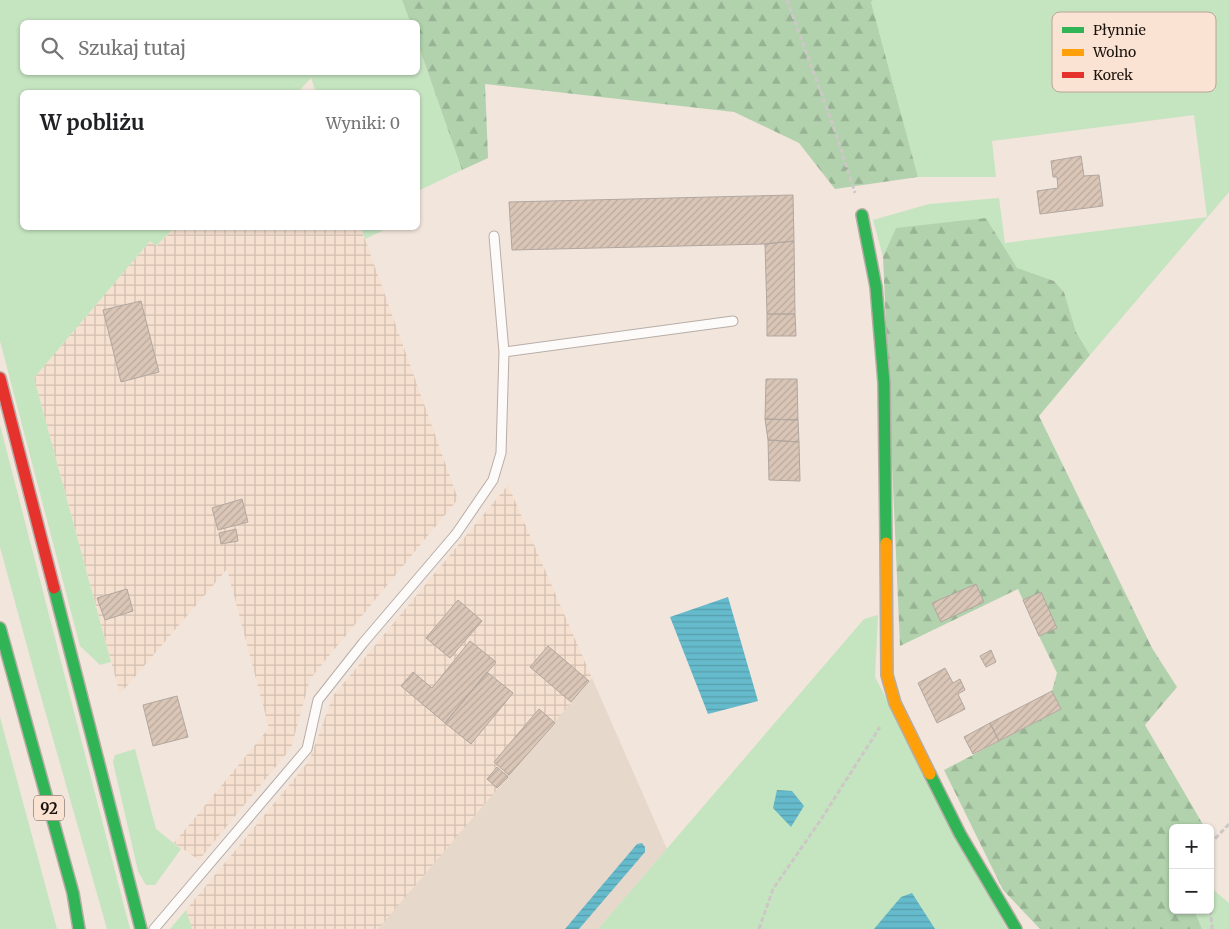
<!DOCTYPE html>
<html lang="pl">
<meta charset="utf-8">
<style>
:root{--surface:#fff;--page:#f2f2f2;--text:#202124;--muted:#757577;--line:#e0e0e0}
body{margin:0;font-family:Merriweather,serif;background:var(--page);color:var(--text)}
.controls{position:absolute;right:15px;bottom:15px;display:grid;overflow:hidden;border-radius:8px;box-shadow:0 1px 4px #0004}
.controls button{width:45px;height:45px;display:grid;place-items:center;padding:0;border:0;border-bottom:1px solid var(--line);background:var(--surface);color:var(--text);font:25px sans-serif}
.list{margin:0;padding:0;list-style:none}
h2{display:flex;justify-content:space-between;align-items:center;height:65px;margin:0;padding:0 20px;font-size:21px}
h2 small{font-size:16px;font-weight:400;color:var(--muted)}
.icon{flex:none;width:28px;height:28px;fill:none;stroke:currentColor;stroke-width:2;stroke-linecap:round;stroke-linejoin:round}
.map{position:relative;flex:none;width:1229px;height:929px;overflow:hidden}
.search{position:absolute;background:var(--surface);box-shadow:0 1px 4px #0004;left:20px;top:20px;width:400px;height:55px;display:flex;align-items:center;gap:12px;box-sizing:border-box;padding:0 18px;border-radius:8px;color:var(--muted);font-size:19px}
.panel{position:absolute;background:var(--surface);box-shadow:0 1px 4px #0004;left:20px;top:90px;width:400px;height:140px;border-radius:8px}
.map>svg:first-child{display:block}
</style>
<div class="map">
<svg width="1229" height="929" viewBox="0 0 1229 929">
<defs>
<pattern id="industrial-grid" width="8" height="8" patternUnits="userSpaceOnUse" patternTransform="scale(1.25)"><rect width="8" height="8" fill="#f6e0d0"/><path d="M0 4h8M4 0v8" fill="none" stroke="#d2bfb1"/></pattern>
<pattern id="forest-firs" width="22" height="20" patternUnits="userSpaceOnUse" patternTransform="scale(1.25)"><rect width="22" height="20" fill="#b1d2ad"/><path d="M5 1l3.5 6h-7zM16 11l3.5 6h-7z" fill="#98b394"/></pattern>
<pattern id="water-rules" width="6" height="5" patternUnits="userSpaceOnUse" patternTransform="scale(1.25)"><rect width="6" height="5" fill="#65bacb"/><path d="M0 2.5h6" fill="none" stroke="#579fad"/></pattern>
<pattern id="building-hatch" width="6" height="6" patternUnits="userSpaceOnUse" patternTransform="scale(1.25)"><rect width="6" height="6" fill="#dac6b7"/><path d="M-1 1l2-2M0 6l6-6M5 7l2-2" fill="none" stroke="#baa99c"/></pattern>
</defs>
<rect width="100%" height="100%" fill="#f2e5dc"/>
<path fill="#e6d8cb" d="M592,678l75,171 -69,80h-222z"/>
<path fill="url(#industrial-grid)" d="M174,228h187l97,271 -148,180 -19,69 -92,112 -25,-17 95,-115 -42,-159 -107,125 -86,-316 116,-137 7,5z
M508,485l84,193 -214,251h-186l-6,-19 123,-149 24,-65z"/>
<path fill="#c5e4c0" d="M0,0h402l8,22h-388v50h396v-28l44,126 -44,21v-99h-102l-5,-14 -13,14h-276v136h152l-18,18 -6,-5 -116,137 77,284 -11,3 -20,-19 -80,-305z
M873,0h356v192l-139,163 -14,-23 -12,-40 -10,-11 -37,-12 -31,-51 -103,39 -10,-37 56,-16 70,-6 6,45 202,-26 -13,-102 -202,26 4,36h-78l-47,-175z
M361,228h27l-23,11z
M0,425l130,504h-23l-71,-250 -36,-132z
M878,615l-3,62 132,252h-409l266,-310z
M0,717l49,182 8,30h-57z
M135,749l21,80 25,20 -26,36h-9l-8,-14 -25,-109 2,-7z
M1210,887l19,16v26h-27l-8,-19h16z
M186,910l6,19h-22z"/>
<path fill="url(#forest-firs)" d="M402,0h471l-2,2 47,175 -83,12 -36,-46 -65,-31 -249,-28 3,74 -26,12 -44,-126v-22h-8z
M986,218l31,50 37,13 10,11 12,40 14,23 -51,61 113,232 25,39 -32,38 60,103h-32v82h21l8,19h-162l-37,-39 -59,-120 117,-61 -9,-18 5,-18 -18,-37 17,-8 -15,-36 -18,8 -5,-11 -118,57 -17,-389 13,-29z"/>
<path fill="url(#water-rules)" d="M728,597l30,104 -50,13 -38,-97z
M777,790l15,1 12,15 -13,21 -18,-19z
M642,843l3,4v5l-66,77h-14l72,-85z
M912,893l23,36h-61l27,-32z"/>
<path fill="url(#building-hatch)" stroke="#b1a7a0" d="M1081,156l3,20 15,-1 4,31 -63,8 -3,-23 21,-3 -1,-11h-4l-2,-16z
M793,195l1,46 -29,3 -253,6 -3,-48z
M794,241l1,73h-28l-2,-70z
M141,301l18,71 -38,10 -18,-72z
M767,314h28l1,22h-29z
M766,379h31l1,41 -33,-1z
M765,419l33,1 1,22 -31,-2z
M768,440l31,2 1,39 -31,-1z
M242,499l6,23 -30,8 -6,-22z
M236,529l2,12 -17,3 -2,-11z
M976,584l8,18 -43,20 -9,-19z
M127,589l6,22 -28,9 -8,-22z
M1041,592l16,36 -18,8 -16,-36z
M458,600l24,21 -32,37 -24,-20z
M470,641l26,21 -51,61 -44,-37 12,-14 19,16z
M548,646l41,35 -18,21 -41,-35z
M991,650l5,12 -10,5 -6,-11z
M945,668l8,15 7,-4 5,11 -7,4 7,15 -28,14 -19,-40z
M487,672l26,21 -42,51 -26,-21z
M1052,691l9,18 -62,32 -9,-18z
M177,696l11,41 -35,9 -10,-41z
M539,709l16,14 -46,52 -15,-13z
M990,723l9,18 -26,13 -9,-17z
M497,767l11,10 -11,11 -10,-9z"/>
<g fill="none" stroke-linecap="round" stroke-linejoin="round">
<g stroke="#b7ada7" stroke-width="11">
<path id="lane" d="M504,352l229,-31
M154,929l153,-180 11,-49 45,-57 93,-109 37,-54 8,-27 3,-101 -10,-116"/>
</g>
<g stroke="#b7ada7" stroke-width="14">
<path id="fast" d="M862,215l14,72 8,96 2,160
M54,588l87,341
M0,628l73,265 6,36
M930,774l30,60 56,95"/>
</g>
<g stroke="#b7ada7" stroke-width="14">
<path id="slow" d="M886,543l1,132 8,28 35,71"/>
</g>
<g stroke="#b7ada7" stroke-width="14">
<path id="jam" d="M0,378l54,210"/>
</g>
<path stroke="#cdc8c5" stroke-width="3" stroke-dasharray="5 2.5" stroke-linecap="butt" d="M787,0l47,128 21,65
M1210,844l19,-20
M1209,910l2,5 1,14
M759,929l14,-40 47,-68 60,-94"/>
<use href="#lane" stroke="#fdfbfa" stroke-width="9"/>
<use href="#fast" stroke="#30b455" stroke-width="11"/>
<use href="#slow" stroke="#ff9f0a" stroke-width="11"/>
<use href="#jam" stroke="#e5322d" stroke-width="11"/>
</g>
<g text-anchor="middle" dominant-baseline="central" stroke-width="5" stroke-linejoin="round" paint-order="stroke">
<rect fill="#fbe3d3" stroke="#5e5148" stroke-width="1" x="34" y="795.5" width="30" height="25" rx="4"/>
<g font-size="15" font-weight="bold" fill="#1a120d">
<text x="49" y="808">92</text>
</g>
</g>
<rect x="1052" y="12" width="164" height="80" rx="8" fill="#fbe3d3" stroke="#b8a498" stroke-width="1"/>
<rect x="1062" y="27" width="22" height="6" fill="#30b455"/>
<rect x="1062" y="49" width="22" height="7" fill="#ff9f0a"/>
<rect x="1062" y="72" width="22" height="6" fill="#e5322d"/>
<g font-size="14" fill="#1a120d">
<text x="1093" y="35">Płynnie</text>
<text x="1093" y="57">Wolno</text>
<text x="1093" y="80">Korek</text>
</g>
</svg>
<div class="controls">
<button>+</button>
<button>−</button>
</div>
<div class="search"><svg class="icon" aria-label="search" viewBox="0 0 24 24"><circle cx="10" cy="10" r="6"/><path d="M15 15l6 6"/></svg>Szukaj tutaj</div>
<section class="panel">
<h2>W pobliżu<small>Wyniki: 0</small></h2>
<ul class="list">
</ul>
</section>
</div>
